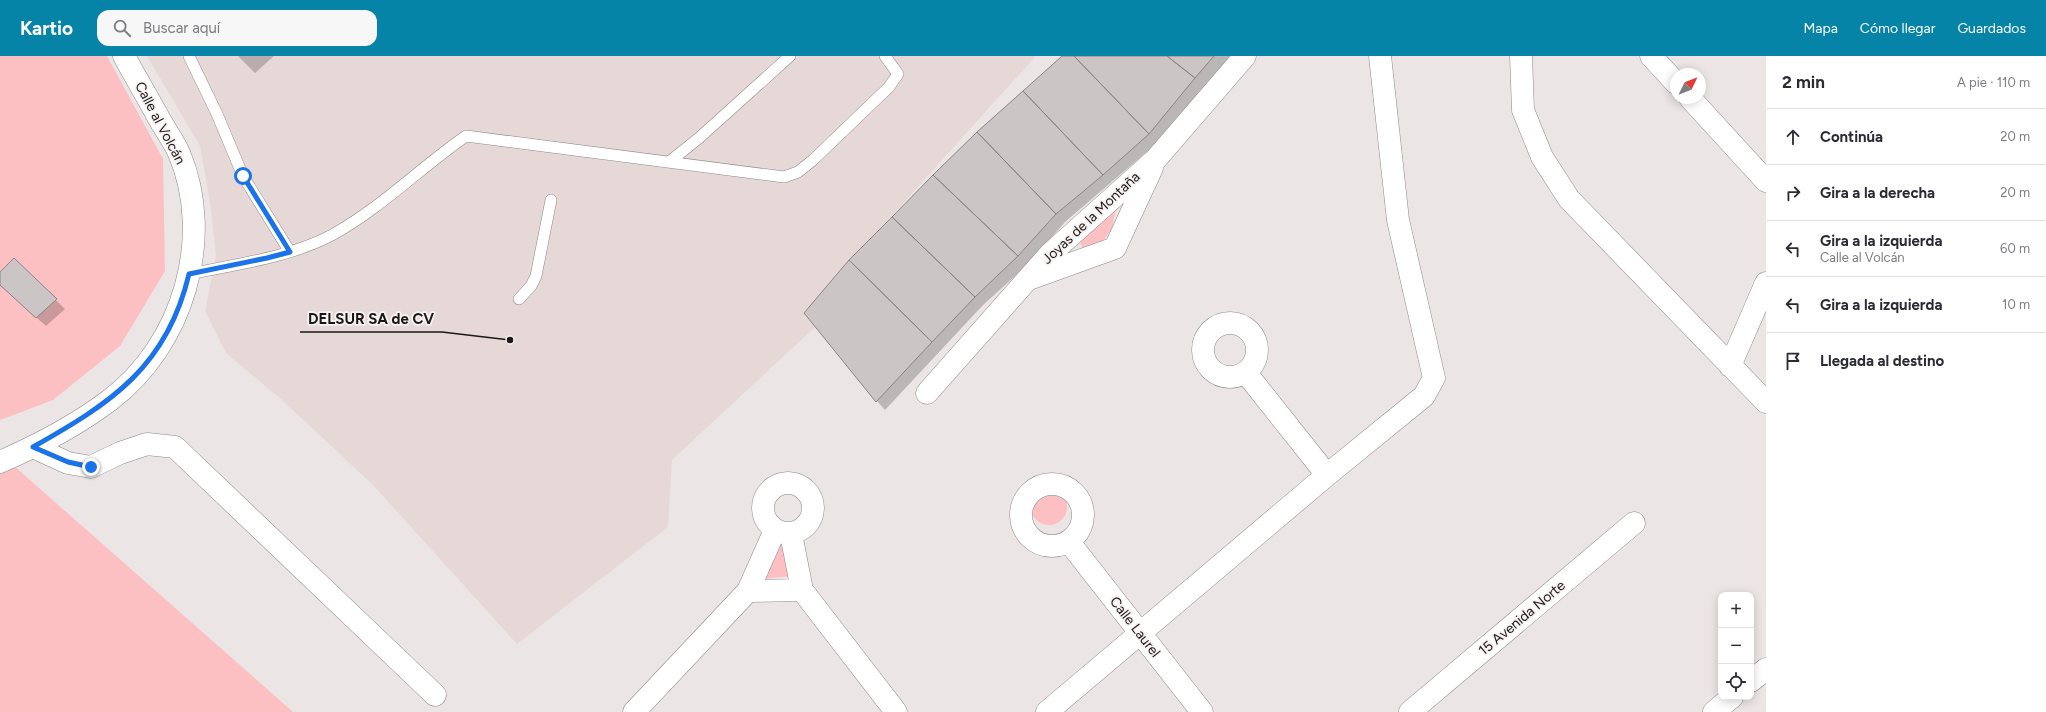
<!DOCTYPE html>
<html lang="es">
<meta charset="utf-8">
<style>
:root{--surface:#fff;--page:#f7f7f7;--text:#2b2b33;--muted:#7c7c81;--line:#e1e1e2;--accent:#0684a8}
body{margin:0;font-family:Figtree,sans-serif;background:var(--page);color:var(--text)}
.controls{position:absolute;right:12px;bottom:12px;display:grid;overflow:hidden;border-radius:8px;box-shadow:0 2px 10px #0003}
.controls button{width:36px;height:36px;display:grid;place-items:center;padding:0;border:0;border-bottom:1px solid var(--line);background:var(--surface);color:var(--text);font:20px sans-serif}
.compass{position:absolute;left:1670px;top:12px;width:36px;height:36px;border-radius:50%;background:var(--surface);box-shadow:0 2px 10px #0003;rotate:47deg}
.stop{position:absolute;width:12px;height:12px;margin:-9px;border:3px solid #1a73e8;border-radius:50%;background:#fff}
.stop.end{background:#1a73e8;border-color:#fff;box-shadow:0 1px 4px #0008}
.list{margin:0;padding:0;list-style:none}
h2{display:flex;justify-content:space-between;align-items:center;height:52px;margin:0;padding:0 16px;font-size:17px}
h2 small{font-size:13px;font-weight:400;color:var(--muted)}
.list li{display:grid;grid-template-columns:26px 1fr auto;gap:12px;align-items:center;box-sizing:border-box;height:56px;padding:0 16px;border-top:1px solid var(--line)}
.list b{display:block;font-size:15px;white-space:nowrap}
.list p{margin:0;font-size:13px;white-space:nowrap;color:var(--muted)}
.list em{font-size:13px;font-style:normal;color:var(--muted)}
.icon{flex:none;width:22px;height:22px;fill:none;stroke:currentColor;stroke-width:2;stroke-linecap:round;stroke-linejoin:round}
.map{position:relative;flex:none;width:1766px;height:656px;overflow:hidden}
header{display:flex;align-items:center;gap:24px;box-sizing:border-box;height:56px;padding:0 20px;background:var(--accent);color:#fff}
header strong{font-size:19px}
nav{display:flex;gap:22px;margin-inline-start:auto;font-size:14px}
.search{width:280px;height:36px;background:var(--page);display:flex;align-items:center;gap:10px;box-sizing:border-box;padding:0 14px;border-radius:12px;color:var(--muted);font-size:15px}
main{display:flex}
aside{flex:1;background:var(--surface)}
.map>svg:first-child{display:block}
</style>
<header>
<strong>Kartio</strong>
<div class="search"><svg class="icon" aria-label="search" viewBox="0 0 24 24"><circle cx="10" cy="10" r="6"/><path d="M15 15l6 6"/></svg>Buscar aquí</div>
<nav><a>Mapa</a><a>Cómo llegar</a><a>Guardados</a></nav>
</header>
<main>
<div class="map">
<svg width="1766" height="656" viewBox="0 0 1766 656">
<rect width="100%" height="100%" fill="#ebe5e5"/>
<path fill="#e7d8d8" d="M147,0h887l1,1 -231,256 11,14 -143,133 -4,67 -151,117 -144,-159 -91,-85 -56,-47 -21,-42 11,-55 -6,-53 -10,-57z"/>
<path fill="#fcc0c3" d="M0,0h107l56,103 2,112 -45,75 -67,54 -53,20z
M1116,152l-4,21 -14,18 -15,2 -3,-8z
M13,409l280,247h-293v-241z
M1031 451a18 18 0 1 1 36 0a18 18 0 1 1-36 0Z
M778,478l7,4 7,38 -30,3z"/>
<path fill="#0003" d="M238,0h36l-19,17z
M1063,0h167l-72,86 -93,80 -38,43 -44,40 -98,105 -8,-9z
M14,203l51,50 -19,17 -46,-41v-12z"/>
<path fill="#cbc5c5" stroke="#8b8585" d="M1062,0h12l75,78 -46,41 -80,-84z
M1074,0h93l28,22 -46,56z
M1167,0h47l-19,22z
M1023,35l80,84 -47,39 -79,-82z
M977,76l79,82 -38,42 -85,-81z
M933,119l85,81 -43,41 -83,-80z
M892,161l83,80 -43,45 -83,-82z
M14,202l43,41 -21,19 -36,-33v-13z
M849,204l83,82 -56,60 -72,-89z"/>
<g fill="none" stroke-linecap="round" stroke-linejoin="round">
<g stroke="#8e8989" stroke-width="12">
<path id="lane" d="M189,0l28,58 26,62 47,76
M669,106l30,-24 91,-82
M189,218c48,-10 99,-16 143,-39 49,-27 88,-67 134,-99l318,41 14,-5 15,-12 76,-73 9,-13 -13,-18
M519,243l12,-13 5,-10 15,-76"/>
</g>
<g stroke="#8e8989" stroke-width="23">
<path id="street" d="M1521,0l2,54 19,47 27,42 197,203
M1651,0l25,27
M1690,42l76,83
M1029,223l86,-31 37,-80
M1203 294a27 27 0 1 1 54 0a27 27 0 1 1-54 0Z
M1730,310l36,-83
M1246,317l81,102
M927,337l123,-139 106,-95 89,-103
M33,391l35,16 23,4 29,-14 27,-9 28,3 260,248
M763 452a25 25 0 1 1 50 0a25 25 0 1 1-50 0Z
M1021 459a31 31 0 1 1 62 0a31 31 0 1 1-62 0Z
M791,478l11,56 94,122
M1069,486l133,170
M748,535l27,-61
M1751,625l15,-12
M634,656l114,-121 54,-1
M1047,656l280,-237 97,-79 10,-18 -36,-158 -18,-164
M1410,656l224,-189
M1714,656l18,-15"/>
</g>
<g stroke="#8e8989" stroke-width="23">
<path id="secondary" d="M0,406c39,-17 77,-37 110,-62 73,-55 105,-162 69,-247 -5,-11 -12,-21 -18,-31 -12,-22 -25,-44 -37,-66"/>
</g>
<use href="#lane" stroke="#fff" stroke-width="11"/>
<use href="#street" stroke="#fff" stroke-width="22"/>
<use href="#secondary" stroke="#fff" stroke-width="22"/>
</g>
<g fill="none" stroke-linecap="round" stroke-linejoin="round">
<path stroke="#1a73e8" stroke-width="5" d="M91,411l-23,-5 -35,-15c78,-44 134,-80 156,-173l78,-16 23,-6 -47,-76"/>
</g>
<g text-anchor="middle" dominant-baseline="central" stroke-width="3.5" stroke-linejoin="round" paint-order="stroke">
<g font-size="14" fill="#191717" stroke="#f8f2f2">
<text transform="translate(160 67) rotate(62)">Calle al Volcán</text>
<text transform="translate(1091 162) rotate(-43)">Joyas de la Montaña</text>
<text transform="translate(1522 562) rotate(-40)">15 Avenida Norte</text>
<text transform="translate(1135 571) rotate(52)">Calle Laurel</text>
</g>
</g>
<path fill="none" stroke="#191717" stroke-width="1.5" d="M510 284L442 276H300"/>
<circle fill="#191717" stroke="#f8f2f2" stroke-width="1.5" cx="510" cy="284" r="4"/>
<g font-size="15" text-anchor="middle" font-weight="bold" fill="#191717" stroke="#f8f2f2" stroke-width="3.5" stroke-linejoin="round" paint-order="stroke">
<text x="371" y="268">DELSUR SA de CV</text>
</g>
</svg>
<div class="controls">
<button>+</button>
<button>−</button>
<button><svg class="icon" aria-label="locate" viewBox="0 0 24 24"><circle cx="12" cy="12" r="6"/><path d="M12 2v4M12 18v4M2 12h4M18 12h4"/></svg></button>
</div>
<svg class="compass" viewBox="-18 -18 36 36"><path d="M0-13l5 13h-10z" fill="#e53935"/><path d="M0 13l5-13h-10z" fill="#7c7c81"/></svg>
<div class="stop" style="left:243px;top:120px"></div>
<div class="stop end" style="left:91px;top:411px"></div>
</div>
<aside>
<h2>2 min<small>A pie · 110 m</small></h2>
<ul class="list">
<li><svg class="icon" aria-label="ahead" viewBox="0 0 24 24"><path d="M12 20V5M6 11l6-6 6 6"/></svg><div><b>Continúa</b></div><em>20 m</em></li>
<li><svg class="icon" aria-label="right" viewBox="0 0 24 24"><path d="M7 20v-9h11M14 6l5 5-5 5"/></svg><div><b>Gira a la derecha</b></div><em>20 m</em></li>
<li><svg class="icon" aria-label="left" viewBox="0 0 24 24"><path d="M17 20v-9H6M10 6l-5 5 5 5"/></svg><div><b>Gira a la izquierda</b><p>Calle al Volcán</p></div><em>60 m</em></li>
<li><svg class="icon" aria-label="left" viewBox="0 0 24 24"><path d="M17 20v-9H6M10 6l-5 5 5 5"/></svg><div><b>Gira a la izquierda</b></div><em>10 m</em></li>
<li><svg class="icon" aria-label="arrive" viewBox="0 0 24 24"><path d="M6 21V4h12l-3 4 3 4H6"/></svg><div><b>Llegada al destino</b></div></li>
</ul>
</aside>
</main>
